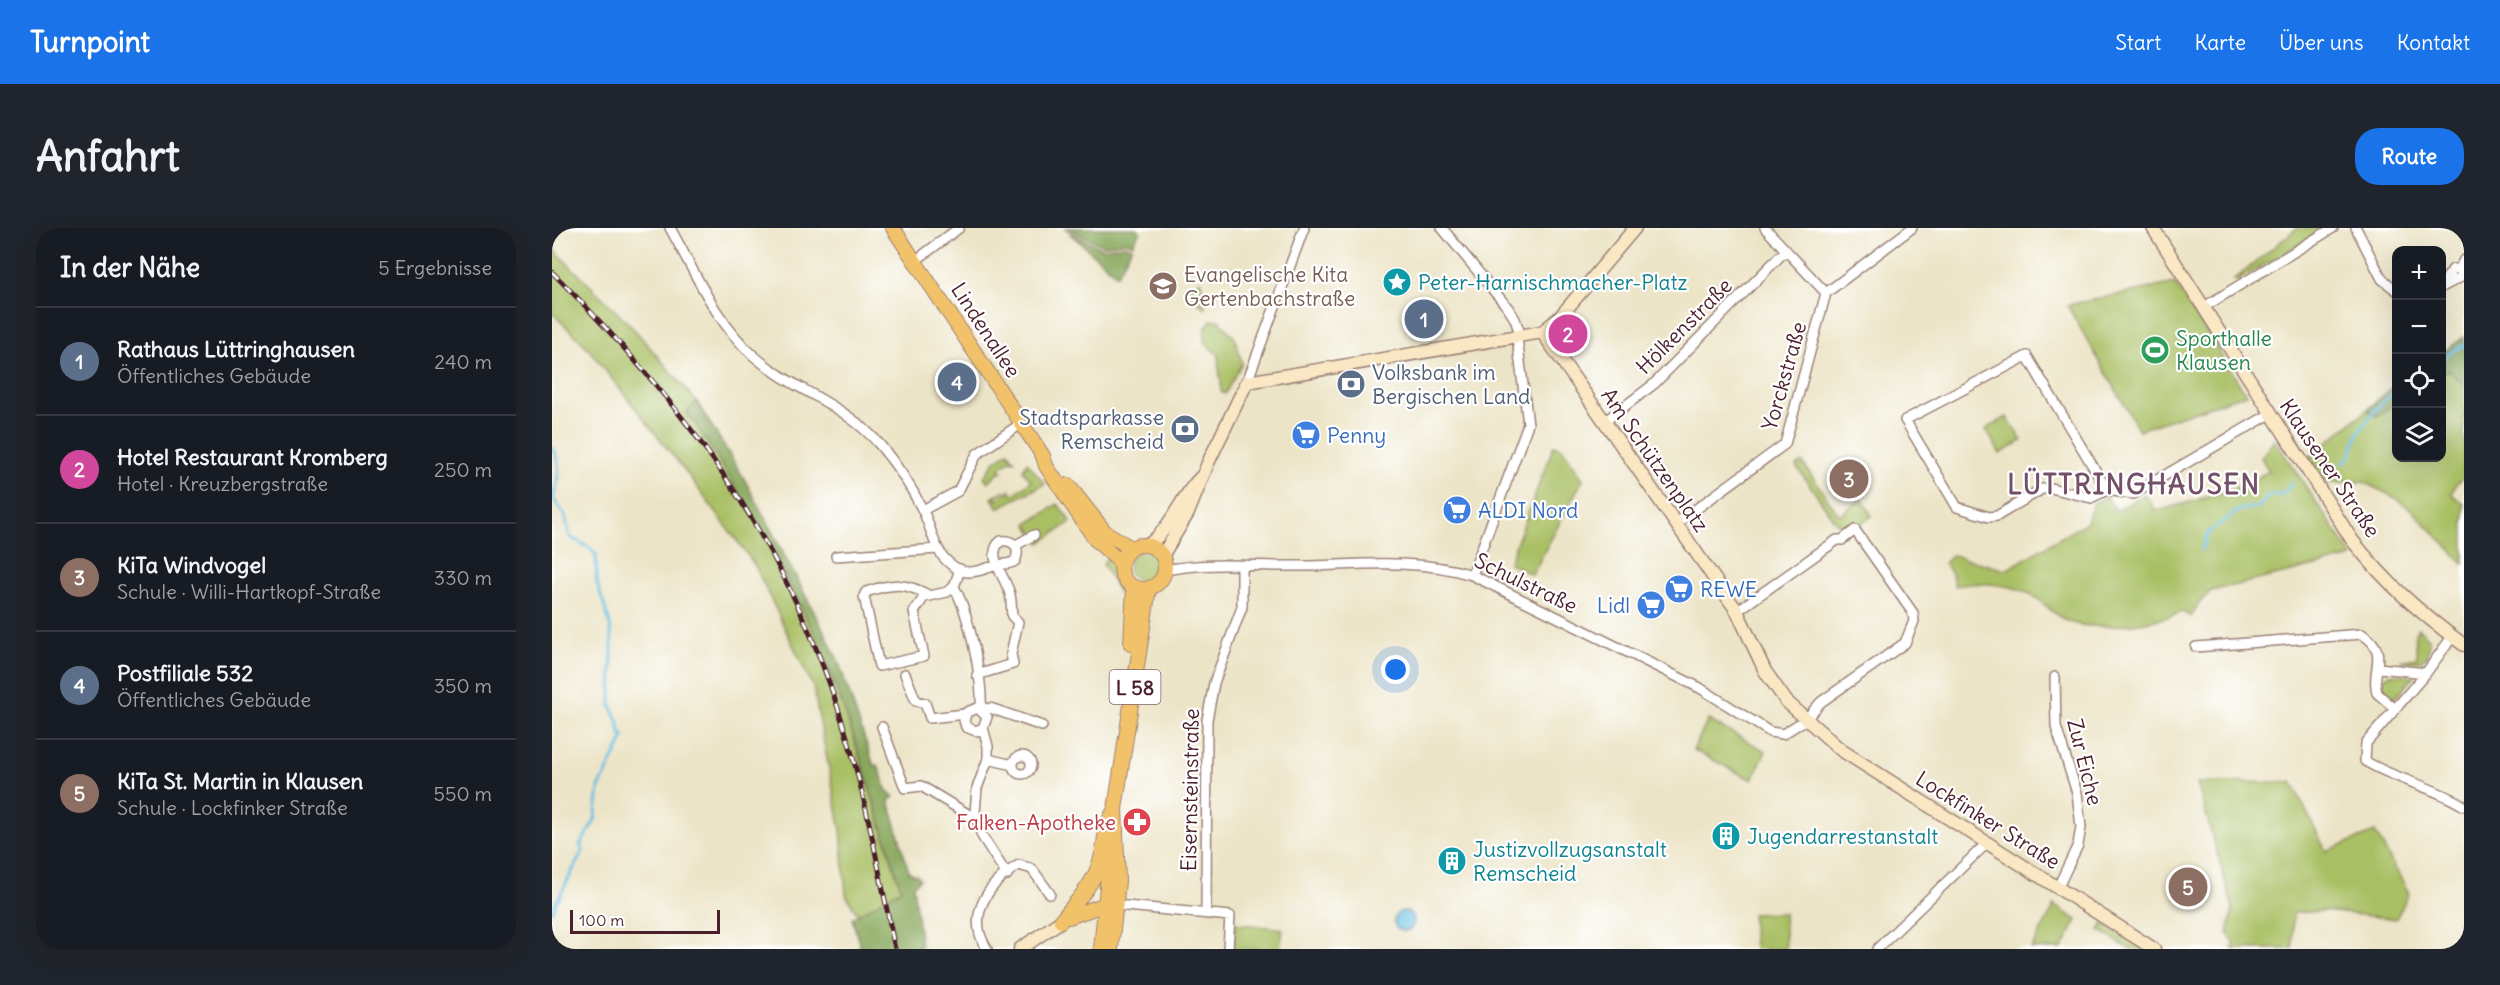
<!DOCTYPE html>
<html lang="de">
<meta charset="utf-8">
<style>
:root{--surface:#171b24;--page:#20242c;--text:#f1f3f6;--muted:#9ea1a6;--line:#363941;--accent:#1a73e8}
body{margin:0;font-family:Delius,sans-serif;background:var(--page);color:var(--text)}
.controls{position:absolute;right:18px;top:18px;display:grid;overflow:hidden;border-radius:12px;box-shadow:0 6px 24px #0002}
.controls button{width:54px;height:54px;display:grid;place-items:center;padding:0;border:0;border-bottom:2px solid var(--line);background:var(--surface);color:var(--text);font:30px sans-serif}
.scale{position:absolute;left:18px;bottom:15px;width:150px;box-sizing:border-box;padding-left:6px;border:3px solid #4a1f2b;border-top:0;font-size:16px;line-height:21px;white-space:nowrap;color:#4a1f2b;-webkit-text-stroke:4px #fff;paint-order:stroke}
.you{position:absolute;left:844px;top:442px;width:21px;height:21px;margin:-15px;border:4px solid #fff;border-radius:50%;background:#1a73e8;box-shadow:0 0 0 9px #1a73e833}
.badge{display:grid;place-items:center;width:39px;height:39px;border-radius:50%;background:var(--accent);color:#fff;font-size:20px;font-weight:700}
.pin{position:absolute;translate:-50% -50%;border:3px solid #fff;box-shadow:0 2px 6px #0006}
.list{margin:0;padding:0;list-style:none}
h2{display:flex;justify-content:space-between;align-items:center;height:78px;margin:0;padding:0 24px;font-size:26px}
h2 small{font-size:20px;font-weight:400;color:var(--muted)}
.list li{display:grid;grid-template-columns:39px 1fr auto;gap:18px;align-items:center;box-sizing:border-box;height:108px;padding:0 24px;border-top:2px solid var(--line)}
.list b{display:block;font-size:22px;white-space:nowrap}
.list p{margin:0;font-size:20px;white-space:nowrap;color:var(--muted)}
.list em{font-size:20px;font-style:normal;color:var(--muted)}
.icon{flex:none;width:33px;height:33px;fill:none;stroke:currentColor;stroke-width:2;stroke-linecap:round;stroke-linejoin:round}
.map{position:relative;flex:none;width:1912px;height:721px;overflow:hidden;border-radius:24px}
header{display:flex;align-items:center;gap:36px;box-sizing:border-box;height:84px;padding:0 30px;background:var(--accent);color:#fff}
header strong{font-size:28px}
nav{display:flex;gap:33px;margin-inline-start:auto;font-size:21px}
.intro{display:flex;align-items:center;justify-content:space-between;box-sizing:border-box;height:144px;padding:0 36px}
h1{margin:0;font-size:42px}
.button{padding:15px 27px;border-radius:24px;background:var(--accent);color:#fff;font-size:21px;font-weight:700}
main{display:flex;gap:36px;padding:0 36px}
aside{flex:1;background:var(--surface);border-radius:24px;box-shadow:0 6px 24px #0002}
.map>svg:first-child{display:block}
</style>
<header>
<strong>Turnpoint</strong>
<nav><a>Start</a><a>Karte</a><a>Über uns</a><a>Kontakt</a></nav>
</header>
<div class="intro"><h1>Anfahrt</h1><a class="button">Route</a></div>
<main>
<aside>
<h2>In der Nähe<small>5 Ergebnisse</small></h2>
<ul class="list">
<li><span class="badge" style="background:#5c6f8a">1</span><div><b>Rathaus Lüttringhausen</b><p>Öffentliches Gebäude</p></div><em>240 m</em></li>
<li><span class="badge" style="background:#d1479c">2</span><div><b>Hotel Restaurant Kromberg</b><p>Hotel · Kreuzbergstraße</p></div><em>250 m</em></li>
<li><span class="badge" style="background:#8d6e63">3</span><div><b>KiTa Windvogel</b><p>Schule · Willi-Hartkopf-Straße</p></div><em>330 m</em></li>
<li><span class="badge" style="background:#5c6f8a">4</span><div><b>Postfiliale 532</b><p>Öffentliches Gebäude</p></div><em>350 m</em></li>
<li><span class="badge" style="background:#8d6e63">5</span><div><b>KiTa St. Martin in Klausen</b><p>Schule · Lockfinker Straße</p></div><em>550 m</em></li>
</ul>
</aside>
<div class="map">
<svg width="1912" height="721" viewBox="0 0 1912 721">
<rect width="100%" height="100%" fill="#fff"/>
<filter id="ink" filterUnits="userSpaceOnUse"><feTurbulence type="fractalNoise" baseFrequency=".0167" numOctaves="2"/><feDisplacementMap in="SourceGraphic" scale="12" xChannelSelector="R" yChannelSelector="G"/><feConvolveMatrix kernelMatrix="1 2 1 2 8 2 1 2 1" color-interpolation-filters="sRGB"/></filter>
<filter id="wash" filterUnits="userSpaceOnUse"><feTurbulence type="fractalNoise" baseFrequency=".008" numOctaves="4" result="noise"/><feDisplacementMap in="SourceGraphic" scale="24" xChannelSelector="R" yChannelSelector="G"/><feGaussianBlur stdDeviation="1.35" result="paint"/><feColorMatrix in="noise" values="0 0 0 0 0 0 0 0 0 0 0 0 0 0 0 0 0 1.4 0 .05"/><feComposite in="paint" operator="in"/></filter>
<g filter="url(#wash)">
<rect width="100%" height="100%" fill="#ece4c6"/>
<path fill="#a9bf63" stroke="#7a6f47" stroke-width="1.5" d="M1745,0h30l-90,53 -3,-1z
M0,20l82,81 63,73 120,238 30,77 54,173 -43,25 -12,-20 -5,-65 -28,-143 -59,-123 -65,-88 -103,-130 -34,-33z
M649,52l4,28 -21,-16z
M1623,55l71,111 -107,36 -72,-125z
M659,92h8l16,18 7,25 -17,31 -4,-2c2,-13 -5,-24 -2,-37l-15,-12 1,-14z
M1898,143l14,15v91l-8,7 -4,10 12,10v60l-52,-54 -20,-14 -29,-14 -38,1 -16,-26 58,-47 10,6 19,-13v55h46v-86z
M1455,189l15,24 -22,13 -14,-25z
M1722,211l79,118 -142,34 -12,12 -8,14 -8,-5c-27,10 -91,22 -118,8 -12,-6 -21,-17 -33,-25 -19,-11 -55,-14 -77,-9l-4,-14 -7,-9 8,-8 54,15 81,-48 6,-19 14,-6 9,14 29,-17 11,17c39,-10 78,-19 113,-40l-8,-13z
M1002,217l8,3 21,31 -51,96 -23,-12z
M456,224l7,9 -4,-1 -11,8 3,5 -3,-2 -12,11 -4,-5 11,-16z
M475,234l18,22 -47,24 -6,-10 13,-8 -10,7 2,3 13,-10 3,5 18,-14 -8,-11z
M1250,234l37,53 23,-16 10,17 -25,17 -7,-10 -3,1 -41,-58z
M506,276l13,18 -31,21 -13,-19z
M576 339a15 15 0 1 1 30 0a15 15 0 1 1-30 0Z
M557,327l22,45 -11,-5 -17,-31z
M1866,400l11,10 -1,18 -10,6 -18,-1 17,-3 -2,-25z
M1838,446l24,2 -20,23 -12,-6c-2,-9 0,-14 8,-19z
M1156,492l58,31 -14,29 -59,-30z
M1740,554l34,69 49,-19 34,61 -13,26 -73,-8 -30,2v36h-61l3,-6 -7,-9 5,-26 -36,-125z
M1501,677l24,15 -15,29h-31l22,-40z
M1232,685l2,36h-32l-2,-35z
M682,695l49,6 -3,20h-47z
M1552,696l40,25h-15l-30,-19z"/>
<path fill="#86a659" stroke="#686242" stroke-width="1.5" d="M512,0h72l4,3 -7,13 -8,-2 -21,4z
M517,5l34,16 22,-4 7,2 -15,28z
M1912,109v49l-14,-15 -8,1v-19z
M1844,156v19l-19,13 -10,-6z
M145,174l48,78 78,149 15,31 36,106 4,-1 9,26 7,6 -5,3 20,72 9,4 2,3 -7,7 8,60 -3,3h-57l-9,-31 49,-29c-26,-83 -49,-169 -84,-249 -36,-80 -81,-156 -130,-228z"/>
<path fill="#64bee2" stroke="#576e86" stroke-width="1.5" d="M842 693a10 10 0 1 1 20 0a10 10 0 1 1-20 0Z"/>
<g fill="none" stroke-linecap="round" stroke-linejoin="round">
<path stroke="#64bee2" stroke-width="3" d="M1890,133l7,-8 15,-8
M0,220c11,15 6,33 1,50l12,18 5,21 20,11 6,7 1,28 13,41 2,23 -1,59 7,14 2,13 4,4 -25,51 -4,32 -15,25 3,5 -31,61
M1791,235c10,-6 10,-18 15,-29 8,-14 24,-34 38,-42
M1649,322l7,-17 31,-23 20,-3 10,-12h13l10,-12"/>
</g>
</g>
<g filter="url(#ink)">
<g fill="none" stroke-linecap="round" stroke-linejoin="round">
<g stroke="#9b8278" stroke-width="12">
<path id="street" d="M118,0c25,44 46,95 84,128 40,35 90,47 126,89 16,19 31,41 42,64 9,16 11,40 26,53 20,18 31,7 50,3 7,-2 11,0 17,-4 6,-12 -1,-22 -14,-20 -16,12 3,35 8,50 3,7 2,17 3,25l6,6 -7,32 2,10 -36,11
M890,0l66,80 7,11 6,18
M1213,0l61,65
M1804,0l26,51 14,11
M363,33l44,-33
M1890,57l11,-16h6
M1890,59l21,-11 -4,-7 5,-9
M1652,79l129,-79
M695,154l57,-154
M1052,194l50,-38 132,-134
M1555,262l-80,-134 -122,64 52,87 32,10 8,-1 45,-27 9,-1 40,10 16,-8 26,4 137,-80
M371,282l35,-19 19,-37 45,-31
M1125,295l108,-79 41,-151 86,-65
M464,317l18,-10
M284,328l102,-7
M408,341l-6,18c15,25 29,94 27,123
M613,342c46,-9 91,-3 138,-4 56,-1 115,-8 169,9l228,113 70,44 13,2 22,-14 16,-18 84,-59 9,-22 -1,-8 -58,-83 -13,10h-5l-100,71
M920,347l56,-151 -11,-86
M374,366l-12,18 10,44 -45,10 -15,-70 2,-4c27,-9 39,-10 64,4l17,-4 7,-5
M1900,409l-26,36 -60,70 -1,18c31,19 68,25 99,45
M1644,419l166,-13c29,18 8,35 15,59l17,15
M1827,440l47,5
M353,446l11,27 9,2 5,15 35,-4
M1503,449l1,50 21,66 4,34 -3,18 -20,42
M430,482l8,-2 52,18
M330,499l23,61 16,-2 55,33
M431,500l-7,3 -10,-4 -2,-7 3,-8 11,-4 9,9 -4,11 5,18v13l-11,29 -2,25 7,23 25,39
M461 537a9 9 0 1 1 18 0a9 9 0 1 1-18 0Z
M436,531l25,6
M564,677l114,11 -2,33
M654,685l1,-193 7,-37 28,-76v-41
M435,721c-22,-33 2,-67 32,-84l13,4 18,25
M1325,721l109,-105"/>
</g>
<g stroke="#9b8278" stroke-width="15">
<path id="secondary" d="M1601,0l199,312c34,43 68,73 112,105
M990,104l195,279 28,60 21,30 55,49 313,199
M596,317c24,-17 32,-48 53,-68
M610,328l26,-43 20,-50 39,-81 295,-50 17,-14 76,-90
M468,721l41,-28"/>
</g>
<g stroke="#9b8278" stroke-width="16">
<path id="primary" d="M341,0l150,228 3,10 49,73 26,24
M516,257l37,47 26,16
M569 339a22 22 0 1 1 44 0a22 22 0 1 1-44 0Z
M579,416l3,-57
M517,689l37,-13
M509,693c15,-20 31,-34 39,-59 7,-22 2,-32 15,-53
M549,721l9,-94
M559,721l7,-68 -3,-72 34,-221"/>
</g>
<use href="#street" stroke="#fff" stroke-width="9"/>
<use href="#secondary" stroke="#fae7c3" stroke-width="12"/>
<use href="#primary" stroke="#f2c26a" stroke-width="14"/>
<g stroke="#4a1f2b" stroke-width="5">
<path id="rail" d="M0,44c139,139 238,273 295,465 21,69 33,141 48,212"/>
</g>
<use href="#rail" stroke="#fff" stroke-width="3" stroke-dasharray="9" stroke-linecap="butt"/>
</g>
</g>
<defs>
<g id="sight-disc" transform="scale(1.5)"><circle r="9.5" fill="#0f9aa8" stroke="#fff"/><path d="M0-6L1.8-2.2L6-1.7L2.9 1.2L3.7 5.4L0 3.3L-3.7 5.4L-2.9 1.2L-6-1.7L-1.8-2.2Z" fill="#fff"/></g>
<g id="school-disc" transform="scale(1.5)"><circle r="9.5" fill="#8d6e63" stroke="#fff"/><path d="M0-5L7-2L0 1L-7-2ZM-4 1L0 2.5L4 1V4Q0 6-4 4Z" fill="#fff"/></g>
<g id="stadium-disc" transform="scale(1.5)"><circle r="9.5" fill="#2e9e5b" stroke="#fff"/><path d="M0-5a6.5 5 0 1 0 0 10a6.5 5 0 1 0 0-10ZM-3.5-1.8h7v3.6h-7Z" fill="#fff"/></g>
<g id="bank-disc" transform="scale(1.5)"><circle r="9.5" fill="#5c6f8a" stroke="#fff"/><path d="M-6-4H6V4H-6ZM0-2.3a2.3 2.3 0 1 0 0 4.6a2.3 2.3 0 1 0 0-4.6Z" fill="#fff"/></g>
<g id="supermarket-disc" transform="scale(1.5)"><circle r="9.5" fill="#3f7fe0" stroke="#fff"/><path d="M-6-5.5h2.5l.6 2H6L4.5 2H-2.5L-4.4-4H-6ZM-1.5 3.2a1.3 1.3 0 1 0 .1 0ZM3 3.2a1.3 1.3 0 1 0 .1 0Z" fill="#fff"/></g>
<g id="pharmacy-disc" transform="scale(1.5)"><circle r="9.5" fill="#e0444e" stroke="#fff"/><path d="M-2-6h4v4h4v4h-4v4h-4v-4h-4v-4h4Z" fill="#fff"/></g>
<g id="building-disc" transform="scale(1.5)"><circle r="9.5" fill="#0f9aa8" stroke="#fff"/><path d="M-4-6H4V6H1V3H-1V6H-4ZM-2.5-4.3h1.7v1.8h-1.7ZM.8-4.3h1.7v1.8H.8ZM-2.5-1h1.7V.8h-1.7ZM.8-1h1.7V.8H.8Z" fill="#fff"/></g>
</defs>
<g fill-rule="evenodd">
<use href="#sight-disc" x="845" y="54"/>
<use href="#school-disc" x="611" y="58"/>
<use href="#stadium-disc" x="1603" y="122"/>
<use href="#bank-disc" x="799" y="156"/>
<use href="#bank-disc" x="633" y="201"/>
<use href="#supermarket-disc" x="754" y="207"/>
<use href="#supermarket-disc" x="905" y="282"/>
<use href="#supermarket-disc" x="1127" y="361"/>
<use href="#supermarket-disc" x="1099" y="377"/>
<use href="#pharmacy-disc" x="585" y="594"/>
<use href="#building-disc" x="1174" y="608"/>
<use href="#building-disc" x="900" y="633"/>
</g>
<g text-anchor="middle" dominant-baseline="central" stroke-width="4.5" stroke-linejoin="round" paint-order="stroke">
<rect fill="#fff" stroke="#80626b" stroke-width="1.5" x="557.5" y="442" width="51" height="34" rx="4.5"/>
<g font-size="20" font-weight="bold" fill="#4a1f2b">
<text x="583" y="459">L 58</text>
</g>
<g font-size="21" fill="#785e54" stroke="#fff" text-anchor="start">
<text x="632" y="46">Evangelische Kita<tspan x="632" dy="24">Gertenbachstraße</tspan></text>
</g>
<g font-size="21" fill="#0d838f" stroke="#fff" text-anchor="start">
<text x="866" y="54">Peter-Harnischmacher-Platz</text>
<text x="1195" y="608">Jugendarrestanstalt</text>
<text x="921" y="621">Justizvollzugsanstalt<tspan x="921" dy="24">Remscheid</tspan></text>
</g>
<g font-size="21" fill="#4a1f2b" stroke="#fff">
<text transform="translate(1132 98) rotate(-45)">Hölkenstraße</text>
<text transform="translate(434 102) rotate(57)">Lindenallee</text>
<text transform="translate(1232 148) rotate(-74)">Yorckstraße</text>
<text transform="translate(1103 232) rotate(55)">Am Schützenplatz</text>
<text transform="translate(1778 240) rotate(56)">Klausener Straße</text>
<text transform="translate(974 355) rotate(26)">Schulstraße</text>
<text transform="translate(1533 534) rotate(76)">Zur Eiche</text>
<text transform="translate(638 562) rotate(-89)">Eisernsteinstraße</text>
<text transform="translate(1436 592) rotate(32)">Lockfinker Straße</text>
</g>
<g font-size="21" fill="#27864d" stroke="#fff" text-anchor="start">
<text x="1624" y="110">Sporthalle<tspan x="1624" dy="24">Klausen</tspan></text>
</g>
<g font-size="21" fill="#4e5e75" stroke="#fff" text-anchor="start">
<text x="820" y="144">Volksbank im<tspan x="820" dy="24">Bergischen Land</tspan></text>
<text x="612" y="189" text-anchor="end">Stadtsparkasse<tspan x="612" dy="24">Remscheid</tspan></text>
</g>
<g font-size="21" fill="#366cbe" stroke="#fff" text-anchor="start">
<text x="775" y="207">Penny</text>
<text x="926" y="282">ALDI Nord</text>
<text x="1148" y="361">REWE</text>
<text x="1078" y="377" text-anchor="end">Lidl</text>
</g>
<g font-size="21" fill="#be3a42" stroke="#fff" text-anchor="end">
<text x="564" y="594">Falken-Apotheke</text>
</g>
<g font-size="27" font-weight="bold" letter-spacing="1.5" fill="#755169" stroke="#fff">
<text x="1582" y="256">LÜTTRINGHAUSEN</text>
</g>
</g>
</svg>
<div class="controls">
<button>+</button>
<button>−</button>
<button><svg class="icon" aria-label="locate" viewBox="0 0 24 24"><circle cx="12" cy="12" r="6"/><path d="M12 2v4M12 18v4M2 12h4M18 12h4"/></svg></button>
<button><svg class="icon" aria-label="layers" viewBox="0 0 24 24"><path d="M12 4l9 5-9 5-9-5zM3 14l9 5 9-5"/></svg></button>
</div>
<div class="scale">100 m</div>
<div class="you"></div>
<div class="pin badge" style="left:872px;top:91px;background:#5c6f8a">1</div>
<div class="pin badge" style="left:1016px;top:106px;background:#d1479c">2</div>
<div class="pin badge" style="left:1297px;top:251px;background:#8d6e63">3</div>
<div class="pin badge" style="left:405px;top:154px;background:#5c6f8a">4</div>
<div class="pin badge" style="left:1636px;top:659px;background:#8d6e63">5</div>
</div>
</main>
